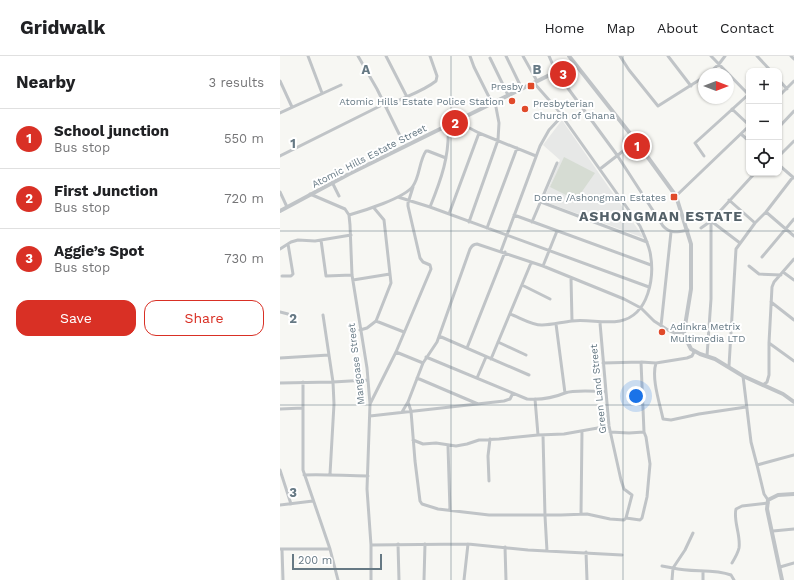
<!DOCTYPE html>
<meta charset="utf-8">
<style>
:root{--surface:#fff;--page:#f2f2f2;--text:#202124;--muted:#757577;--line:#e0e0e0;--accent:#d93025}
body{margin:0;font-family:"Work Sans",sans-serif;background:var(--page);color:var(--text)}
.controls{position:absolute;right:12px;top:12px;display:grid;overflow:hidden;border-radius:8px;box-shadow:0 1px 3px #0004}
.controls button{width:36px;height:36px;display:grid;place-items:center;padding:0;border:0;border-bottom:1px solid var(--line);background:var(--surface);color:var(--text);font:20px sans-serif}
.compass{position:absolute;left:418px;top:12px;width:36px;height:36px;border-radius:50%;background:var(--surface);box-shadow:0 1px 3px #0004;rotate:90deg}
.scale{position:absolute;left:12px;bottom:10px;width:90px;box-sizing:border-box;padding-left:4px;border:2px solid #667984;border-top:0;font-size:11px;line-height:14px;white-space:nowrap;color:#667984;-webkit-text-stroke:3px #fff;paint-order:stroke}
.you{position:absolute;left:356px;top:340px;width:14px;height:14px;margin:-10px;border:3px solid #fff;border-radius:50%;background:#1a73e8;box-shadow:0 0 0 6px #1a73e833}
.badge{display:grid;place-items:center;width:26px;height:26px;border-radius:50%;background:var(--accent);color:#fff;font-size:13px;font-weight:700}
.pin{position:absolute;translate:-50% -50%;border:2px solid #fff;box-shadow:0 1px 4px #0006}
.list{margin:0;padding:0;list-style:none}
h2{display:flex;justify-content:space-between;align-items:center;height:52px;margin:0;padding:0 16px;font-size:17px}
h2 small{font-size:13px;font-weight:400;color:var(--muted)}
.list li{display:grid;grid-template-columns:26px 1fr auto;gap:12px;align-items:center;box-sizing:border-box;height:60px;padding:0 16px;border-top:1px solid var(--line)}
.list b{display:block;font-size:15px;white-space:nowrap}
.list p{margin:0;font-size:13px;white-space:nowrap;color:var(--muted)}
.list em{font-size:13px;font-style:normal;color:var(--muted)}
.actions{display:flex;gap:8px;padding:12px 16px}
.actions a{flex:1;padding:9px 0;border:1px solid var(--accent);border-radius:12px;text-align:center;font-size:14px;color:var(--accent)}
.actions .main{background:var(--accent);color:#fff}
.icon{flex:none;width:22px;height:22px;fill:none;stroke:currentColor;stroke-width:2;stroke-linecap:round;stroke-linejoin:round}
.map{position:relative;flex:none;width:514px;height:524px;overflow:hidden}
header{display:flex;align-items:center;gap:24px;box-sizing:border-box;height:56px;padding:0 20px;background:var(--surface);border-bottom:1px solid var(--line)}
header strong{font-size:19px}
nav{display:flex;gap:22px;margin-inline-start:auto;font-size:14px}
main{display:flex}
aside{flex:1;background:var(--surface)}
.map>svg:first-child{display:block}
</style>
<header>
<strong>Gridwalk</strong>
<nav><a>Home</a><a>Map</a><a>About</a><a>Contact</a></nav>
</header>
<main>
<aside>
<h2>Nearby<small>3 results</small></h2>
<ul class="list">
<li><span class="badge">1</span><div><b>School junction</b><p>Bus stop</p></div><em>550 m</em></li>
<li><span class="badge">2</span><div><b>First Junction</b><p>Bus stop</p></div><em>720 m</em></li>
<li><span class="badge">3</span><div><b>Aggie’s Spot</b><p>Bus stop</p></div><em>730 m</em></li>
</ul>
<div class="actions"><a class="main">Save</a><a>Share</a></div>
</aside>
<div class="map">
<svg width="514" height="524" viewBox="0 0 514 524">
<rect width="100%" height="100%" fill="#f7f7f3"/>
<path fill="#e7e8e7" d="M282,64l82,118 -101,-37 17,-41 -17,-15z"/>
<path fill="#d6dcd3" d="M284,101l31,16 -19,27 -26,-13z"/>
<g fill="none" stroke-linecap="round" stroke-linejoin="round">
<path stroke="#c0c4c7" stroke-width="3" d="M28,0l14,37
M78,0l19,33 28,57
M106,0l21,41
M190,0l4,11 18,36
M226,0l16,33
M243,0l14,25
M269,0l7,16 61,83 46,71c7,8 15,6 25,4
M340,0l9,14 29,36 46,-29
M388,0l23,30
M431,0l38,39
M477,0l14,15
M511,0l3,3
M210,2l18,37
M428,18l11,-10 6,-8
M499,24l8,9
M0,25l12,26
M499,40l15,-15
M106,51c16,-10 35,-14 50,-26l1,-5 -7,-20
M452,53l17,16
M0,57l61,-28
M176,65l23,12 57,23
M499,71l15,-16
M461,78l8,7
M0,100l104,-52
M424,100l-9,-13 54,-49
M499,100l15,-15
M499,109l15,13
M320,113l36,-28
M52,126l7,14
M0,136l7,15
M30,138l35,15 4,6 1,10 2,50 15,93 3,36 -3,85 4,56v35
M396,140l73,-70
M118,141l32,10 219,80
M449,144l26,23
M261,146l106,40
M150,151c11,-27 20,-52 18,-82
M486,156l28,24
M169,158l30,-81
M69,159c14,-4 56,-17 64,-29 7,-10 6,-25 13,-35h2l18,7
M234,159l137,50
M431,165l29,22
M189,166l29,-82 1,-17 -4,-21
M252,166l25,-59
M207,172l30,-80
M421,172l10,-7 43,-47
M41,184l5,36 26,-1
M0,193l11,-7 7,-2 17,1 36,-6
M221,195l39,-105 9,-16 13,-14
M482,201l32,-38
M263,210l14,-35
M469,210l10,8 22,1
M503,216l11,8
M2,220h9l2,-2 -5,-30
M291,222l1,43
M73,224l37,-6
M242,229l28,14
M491,246l23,18
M0,256l8,2
M230,258c9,3 21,11 32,11 10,0 20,-3 30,-4 16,-2 32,3 48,0 29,-6 35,-44 30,-69 -2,-9 -6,-17 -10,-26l-83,-117 -23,-26
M43,259l10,67 1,22 -4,70
M96,265l28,11
M320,267l9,103 12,54 3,9 8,6 -6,23
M276,268l9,69
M381,270l10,-94
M80,274l7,-2 9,-7 15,-38 -7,-63 -10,-12
M159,280l90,39
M218,286l28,13
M489,287l25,18
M187,292l38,-96
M116,296l27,11
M427,300l4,-57v-78
M146,301l101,42c13,1 26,-1 38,-6 8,-3 32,-2 41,-1
M0,302l49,-3
M211,303l40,-96
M323,307l38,-1 15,1 31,-5 5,-2 2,-4
M376,307c-5,15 4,41 7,56l8,1 28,-6 47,-7
M449,310l7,-117 19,-26 11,-11 27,-35
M463,320l8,66 6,23 37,-10
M137,322l61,26
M197,322l9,-21
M23,326v88l27,79 8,31
M0,327l53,-1 34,-2
M483,329l4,-3 2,-7v-32l3,-56 2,-5 20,-23
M255,343l3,36
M128,346l3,9 4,50 5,40 2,3 16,5 51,6h72l26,-1 23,5 14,1 2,-2 14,2 2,-2 5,-21 3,-33 -4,-27 -2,-5 -3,-70
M90,348l26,-52 35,-83 -1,-4 -7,-3 -3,-4 -12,-52v-3l5,-16
M0,353l23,-1
M122,356l6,-10 15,-39 14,-21 33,-93c2,-3 3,-5 7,-5l66,22 81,33 17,9 13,13 14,9 7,3 9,-1
M90,360l134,-15 6,-2 3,-6
M330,376l19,1 15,-1
M263,379l2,81 2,35
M133,384l10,4 13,-1 20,3 11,-2 12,-4 20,-1 39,-4 26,-1 45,-8
M168,390l2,64
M477,409l7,29 4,6
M0,414l11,34
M24,419c22,-1 42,1 64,1
M209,425l-1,-25 2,-17
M0,449l33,-4
M301,458l1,-83
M493,475l21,-2
M118,488l1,36
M91,489l97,-1 60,6 94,5
M225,491l1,33
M0,493h50
M2,493l1,31
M306,496l1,28
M452,507c3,-5 6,-10 7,-15 2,-13 -6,-27 -3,-39l6,-3 26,-3
M382,510l11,2 12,-18 8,-17
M500,511l14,-4
M144,524l1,-36
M184,524l4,-36
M392,524l1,-12c19,5 40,0 58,7l3,5
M423,524v-8"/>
<path stroke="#c0c4c7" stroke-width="4" d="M289,0l67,85 40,55 15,48v45l-7,43 2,7 5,10 9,5 15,5 28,17 40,18 11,8
M0,155l69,-37 225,-111
M502,524l-15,-71 1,-9 10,-5 16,-1"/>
</g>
<path fill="none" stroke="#667984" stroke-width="1" stroke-opacity="0.55" d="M171,0v524M343,0v524M0,175h514M0,349h514"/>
<g fill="#e04a2a" stroke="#fff" stroke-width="1.5">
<rect x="247" y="26" width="8" height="8" rx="2"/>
<circle cx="232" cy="45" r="4"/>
<circle cx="245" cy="53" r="4"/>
<rect x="390" y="137" width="8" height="8" rx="2"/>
<circle cx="382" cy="276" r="4"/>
</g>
<g text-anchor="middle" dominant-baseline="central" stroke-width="4" stroke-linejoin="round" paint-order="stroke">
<g font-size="10" fill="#667984" stroke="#fff" text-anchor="end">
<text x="243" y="30">Presby</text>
<text x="224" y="45">Atomic Hills Estate Police Station</text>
<text x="253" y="47" text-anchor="start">Presbyterian<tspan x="253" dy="12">Church of Ghana</tspan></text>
<text x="386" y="141">Dome /Ashongman Estates</text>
<text x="390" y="270" text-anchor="start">Adinkra Metrix<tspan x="390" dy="12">Multimedia LTD</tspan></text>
</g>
<g font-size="10" fill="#667984" stroke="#fff">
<text transform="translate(89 100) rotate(-27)">Atomic Hills Estate Street</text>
<text transform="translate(76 308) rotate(-97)">Mangoase Street</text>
<text transform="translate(318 333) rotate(-96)">Green Land Street</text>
</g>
<g font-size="14" font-weight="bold" letter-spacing="1" fill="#546169" stroke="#fff">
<text x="381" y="160">ASHONGMAN ESTATE</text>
</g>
</g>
<g font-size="13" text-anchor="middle" font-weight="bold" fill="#667984" stroke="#fff" stroke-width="4" stroke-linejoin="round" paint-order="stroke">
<text x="86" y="18">A</text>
<text x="257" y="18">B</text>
<text x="13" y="92">1</text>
<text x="13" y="267">2</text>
<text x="13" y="441">3</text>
</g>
</svg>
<div class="controls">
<button>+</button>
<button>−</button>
<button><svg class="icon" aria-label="locate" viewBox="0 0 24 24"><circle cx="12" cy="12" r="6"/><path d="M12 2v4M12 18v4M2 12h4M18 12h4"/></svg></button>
</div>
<svg class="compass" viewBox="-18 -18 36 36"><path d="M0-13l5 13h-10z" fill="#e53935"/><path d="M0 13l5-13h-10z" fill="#757577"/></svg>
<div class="scale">200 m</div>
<div class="you"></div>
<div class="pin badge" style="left:357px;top:90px">1</div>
<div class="pin badge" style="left:175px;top:67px">2</div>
<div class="pin badge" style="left:283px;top:18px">3</div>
</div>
</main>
